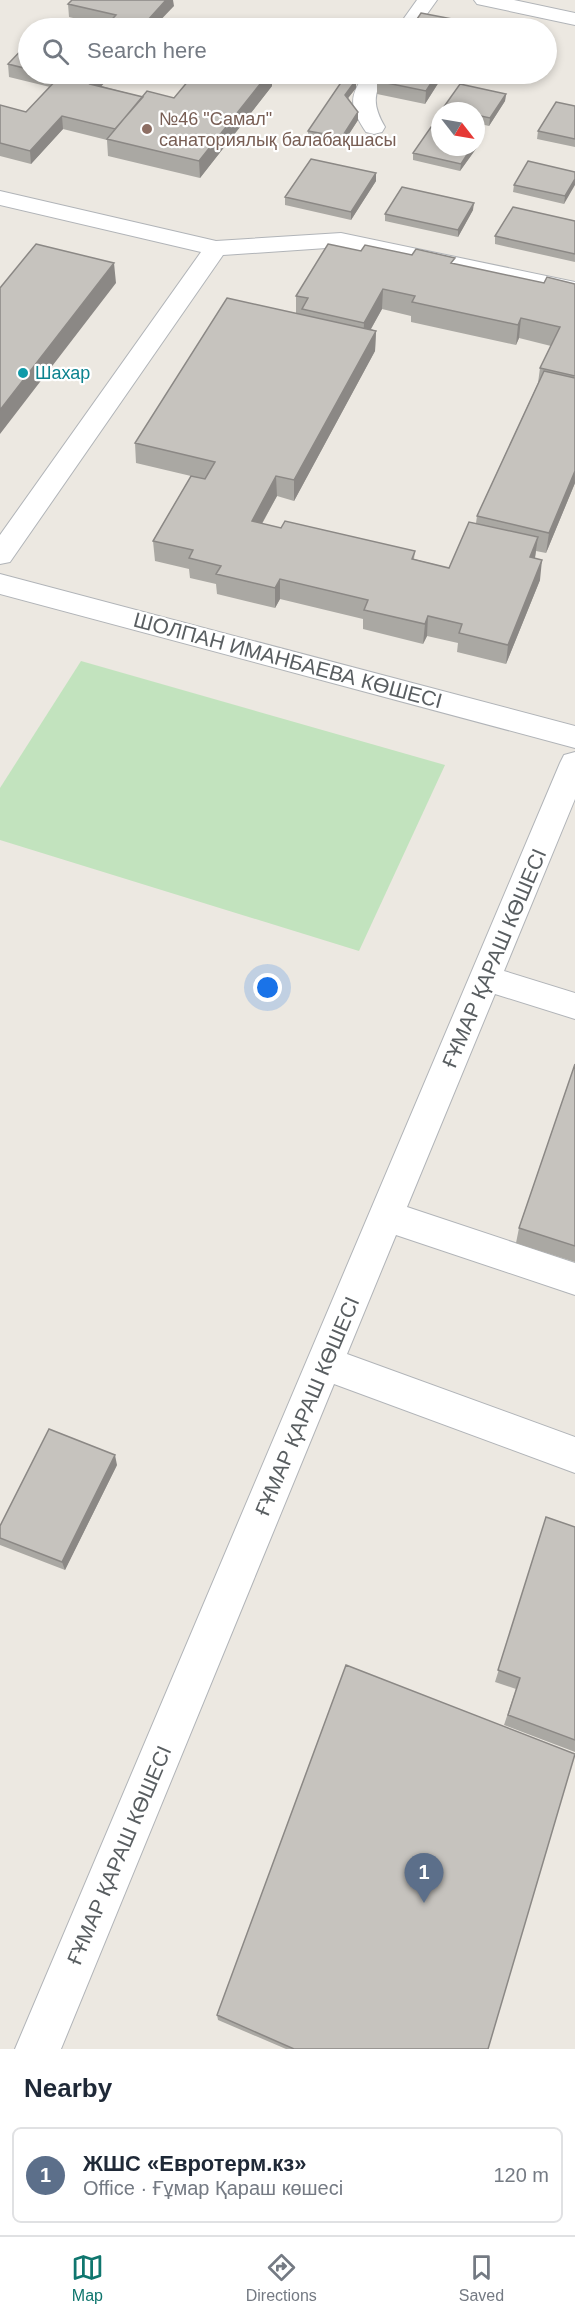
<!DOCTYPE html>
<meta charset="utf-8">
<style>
:root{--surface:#fff;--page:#f6f6f7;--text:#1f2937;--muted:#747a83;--line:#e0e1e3;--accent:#0f766e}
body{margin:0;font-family:Arial,sans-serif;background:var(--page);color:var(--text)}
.compass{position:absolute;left:431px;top:102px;width:54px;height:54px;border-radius:50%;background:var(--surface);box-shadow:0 3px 9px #0003;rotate:121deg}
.you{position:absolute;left:268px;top:988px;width:21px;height:21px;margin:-15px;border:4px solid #fff;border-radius:50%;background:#1a73e8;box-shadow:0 0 0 9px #1a73e833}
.badge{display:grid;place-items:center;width:39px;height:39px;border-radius:50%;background:var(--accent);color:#fff;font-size:20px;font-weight:700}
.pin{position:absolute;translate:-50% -50px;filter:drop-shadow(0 2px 3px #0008)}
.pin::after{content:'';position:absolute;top:32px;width:21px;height:18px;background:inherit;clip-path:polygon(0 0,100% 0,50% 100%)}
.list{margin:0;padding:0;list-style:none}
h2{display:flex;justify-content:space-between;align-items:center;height:78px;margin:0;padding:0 24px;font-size:26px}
h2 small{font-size:20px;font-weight:400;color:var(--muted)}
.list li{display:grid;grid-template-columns:39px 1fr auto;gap:18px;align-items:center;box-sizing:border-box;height:96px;margin:0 12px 12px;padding:0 12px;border:2px solid var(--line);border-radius:9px}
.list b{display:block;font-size:22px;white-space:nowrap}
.list p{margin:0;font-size:20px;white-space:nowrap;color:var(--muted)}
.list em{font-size:20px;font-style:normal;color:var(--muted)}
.icon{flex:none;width:33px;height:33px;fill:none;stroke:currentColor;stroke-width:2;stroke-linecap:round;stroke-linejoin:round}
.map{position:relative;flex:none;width:575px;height:2049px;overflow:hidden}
.search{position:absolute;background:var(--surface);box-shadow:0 3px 9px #0003;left:18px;right:18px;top:18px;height:66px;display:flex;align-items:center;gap:15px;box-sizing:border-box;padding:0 21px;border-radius:33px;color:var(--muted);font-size:22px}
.sheet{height:186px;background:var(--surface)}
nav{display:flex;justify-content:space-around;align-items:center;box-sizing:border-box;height:84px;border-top:2px solid var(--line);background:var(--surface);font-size:16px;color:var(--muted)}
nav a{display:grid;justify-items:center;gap:3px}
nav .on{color:var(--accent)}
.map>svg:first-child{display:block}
</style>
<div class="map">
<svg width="575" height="2049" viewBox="0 0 575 2049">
<rect width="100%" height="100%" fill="#ece8e1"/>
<path fill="#c2e3be" d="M81,661l364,104 -86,186 -359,-111v-52z"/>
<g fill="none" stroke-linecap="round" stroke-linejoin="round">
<g stroke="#b1b4b8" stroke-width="2">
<path id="minor" d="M417,0h20l-20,28h-20z
M474,0h40l61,13v12l-98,-21z
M365,74h21c-14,20 -13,32 -1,53l-3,5 -8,2 -8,-2c-16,-24 -18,-35 -1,-58z
M0,191l216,50 125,-8 234,49v14l-234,-49 -118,8 -213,307 -10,2v-29l201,-283 -201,-47z
M0,574l575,152v22l-575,-154z
M575,752v47l-71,172 71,22v26l-80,-25 -88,213 168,56v32l-179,-60 -49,119 228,83v36l-241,-89 -273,665h-46l545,-1286 4,-8z"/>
</g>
<use href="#minor" fill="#fff" fill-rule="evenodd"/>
</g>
<path fill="#aaa8a3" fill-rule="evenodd" d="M68,4l106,2 -68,20 -37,-9z
M28,43v31h85l-12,12 42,11 31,1 98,-12 -72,92 -92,-22 -1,-16 -44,-11 -32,35 -31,-8v-51l26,7 24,-25 -41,-10 -1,-13z
M161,74h12l-2,2z
M444,74l-19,30 -48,-10v-13z
M455,74h39l-4,7z
M356,80v8l-8,10 10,14v8l-16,25 -34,-7v-7z
M506,94l-1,7 -16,25 -13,-3v-12h-33v-3z
M575,106v41l-38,-8 1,-8z
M478,146l-18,25 -47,-11v-7z
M575,172l-11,32 -51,-12 1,-7z
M376,173v8l-25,39 -66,-15v-8z
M473,210l-15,27 -73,-16v-7z
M575,221v41l-80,-18v-8z
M361,251l93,13 90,19 31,1v199l-29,70 -10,-2 -1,7 5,22 -34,84 -49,-12 1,-9 -31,-7 -4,8 -60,-15v-10l-83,-20 -5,9 -58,-14 -1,-10 -26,-6 -1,-9 -34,-8 -2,-20 38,-65 -55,-13 -1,-20 161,-130v-17zM382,309l29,7v6l105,23 3,-7 32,8 -11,22 -2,15 -61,133 -1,7 -27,45 -35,-9 1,-8 -134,-23 -19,-4 15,-28 17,5 81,-150 1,-20 -5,-2z
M575,1064v198l-59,-19 3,-15z
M117,1465l-52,105 -65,-25v-19z
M546,1517l29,10v225l-71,-27 12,-36 -21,-7z
M217,2015l271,34h-202l-68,-29z"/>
<path fill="#8b8885" d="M166,0h7l1,6 -21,22 -6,-7z
M100,74h13l-22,23 -1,-13z
M268,74h4v12l-72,92 -1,-17z
M437,74h7l-19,30 1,-13z
M490,74h4l-4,7z
M356,80v8l-11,14v-7z
M506,94l-1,7 -16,25 1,-8z
M358,112v8l-16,25v-8z
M62,116l1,13 -32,35 -1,-13z
M478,138v8l-18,25 1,-7 11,-17h4v-6z
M376,173v8l-25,39v-8z
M575,179v6l-11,19 1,-8z
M474,203l-1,7 -15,27v-7z
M114,263l2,20 -116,151v-24z
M383,289l-1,20 -19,34 1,-20z
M521,318l-2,20 -3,7 2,-20z
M376,331l-1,20 -81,150v-21z
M575,471v12l-29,70 3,-20z
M276,476l1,20 -25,45v-20z
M538,537l-3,20 -8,20 3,-20z
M542,560l-2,20 -34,84 2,-19z
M280,579v20l-5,9v-20z
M428,616l-1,20 -4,8 2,-20z
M115,1455l2,10 -52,105 -3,-8z"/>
<path fill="#c6c3be" stroke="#8b8885" stroke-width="1.5" d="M72,0h94l-19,21 33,7h-76l12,-13 -48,-11z
M421,13l78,15h-88z
M28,43v26l-20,-5z
M48,74h52l-10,10 53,13 -28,32 -53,-13 -32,35 -30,-8v-38l26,7 34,-36z
M194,74h74l-69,87 -92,-22 40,-48 27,7z
M382,74h55l-11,17 -49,-10z
M344,78l12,2 -11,15 13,17 -16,25 -34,-6z
M460,84l46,10 -16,24 -14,-3v-4h-19l-14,-3z
M556,102l19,4v33l-37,-8z
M431,127l9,2v18h32l-11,17 -48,-11z
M311,159l65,14 -25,39 -66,-15z
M528,161l47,11v7l-10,17 -51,-11z
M402,187l72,16 -16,27 -73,-16z
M513,207l62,14v33l-80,-18z
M36,244l78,19 -114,147v-122z
M328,244l33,7 4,-6 47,10 4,-6 39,9 -4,5 93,20 3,-6 28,7v92l-35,-8 20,-41 -39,-9 -3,7 -106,-23 3,-6 -32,-7 -19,34 -62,-14 6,-11 -12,-2z
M227,298l149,33 -82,149 -18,-4 -24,45 29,7 4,-7 130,30 -3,8 37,9 20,-46 69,15 -8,20 12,3 -34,85 -49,-12 3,-9 -34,-8 -3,8 -61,-14 4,-10 -88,-21 -5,9 -59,-14 5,-8 -32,-8 4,-8 -40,-9 38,-65 14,3 10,-17 -80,-19z
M544,371l31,7v93l-26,62 -72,-17z
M575,1064v182l-56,-18z
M49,1429l66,26 -53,107 -62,-24v-12z
M546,1517l29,10v213l-67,-25 12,-37 -22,-8z
M346,1665l229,89 -87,295h-194l-77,-34z"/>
<circle fill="#8d6e63" stroke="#fff" stroke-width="2" cx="147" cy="129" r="6"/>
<circle fill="#0f9aa8" stroke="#fff" stroke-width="2" cx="23" cy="373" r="6"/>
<g text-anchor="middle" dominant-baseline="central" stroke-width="4.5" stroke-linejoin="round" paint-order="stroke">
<g font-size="18" fill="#785e54" stroke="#fff" text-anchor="start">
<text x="159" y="119">№46 "Самал"<tspan x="159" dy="21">санаториялық балабақшасы</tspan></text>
</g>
<g font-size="18" fill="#0d838f" stroke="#fff" text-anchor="start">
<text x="35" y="373">Шахар</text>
</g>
<g font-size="21" fill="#595e61" stroke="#fff">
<text transform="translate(288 660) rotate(15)">ШОЛПАН ИМАНБАЕВА КӨШЕСІ</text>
<text transform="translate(494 958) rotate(-67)">ҒҰМАР ҚАРАШ КӨШЕСІ</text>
<text transform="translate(307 1406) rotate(-67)">ҒҰМАР ҚАРАШ КӨШЕСІ</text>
<text transform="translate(119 1855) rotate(-67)">ҒҰМАР ҚАРАШ КӨШЕСІ</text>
</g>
</g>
</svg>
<svg class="compass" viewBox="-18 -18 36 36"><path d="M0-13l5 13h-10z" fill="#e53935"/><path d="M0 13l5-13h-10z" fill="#747a83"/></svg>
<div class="you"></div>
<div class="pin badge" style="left:424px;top:1903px;background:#5c6f8a">1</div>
<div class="search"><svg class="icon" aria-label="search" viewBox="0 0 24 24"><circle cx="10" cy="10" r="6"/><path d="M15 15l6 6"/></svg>Search here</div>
</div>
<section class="sheet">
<h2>Nearby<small></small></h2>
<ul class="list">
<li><span class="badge" style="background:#5c6f8a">1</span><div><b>ЖШС «Евротерм.кз»</b><p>Office · Ғұмар Қараш көшесі</p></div><em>120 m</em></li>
</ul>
</section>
<nav>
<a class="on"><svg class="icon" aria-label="map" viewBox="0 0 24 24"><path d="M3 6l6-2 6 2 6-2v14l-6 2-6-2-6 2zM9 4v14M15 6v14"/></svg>Map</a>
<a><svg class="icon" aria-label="directions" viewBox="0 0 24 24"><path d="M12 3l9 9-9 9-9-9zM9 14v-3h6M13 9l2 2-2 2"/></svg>Directions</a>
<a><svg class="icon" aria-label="saved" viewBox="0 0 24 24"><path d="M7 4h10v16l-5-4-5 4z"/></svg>Saved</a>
</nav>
